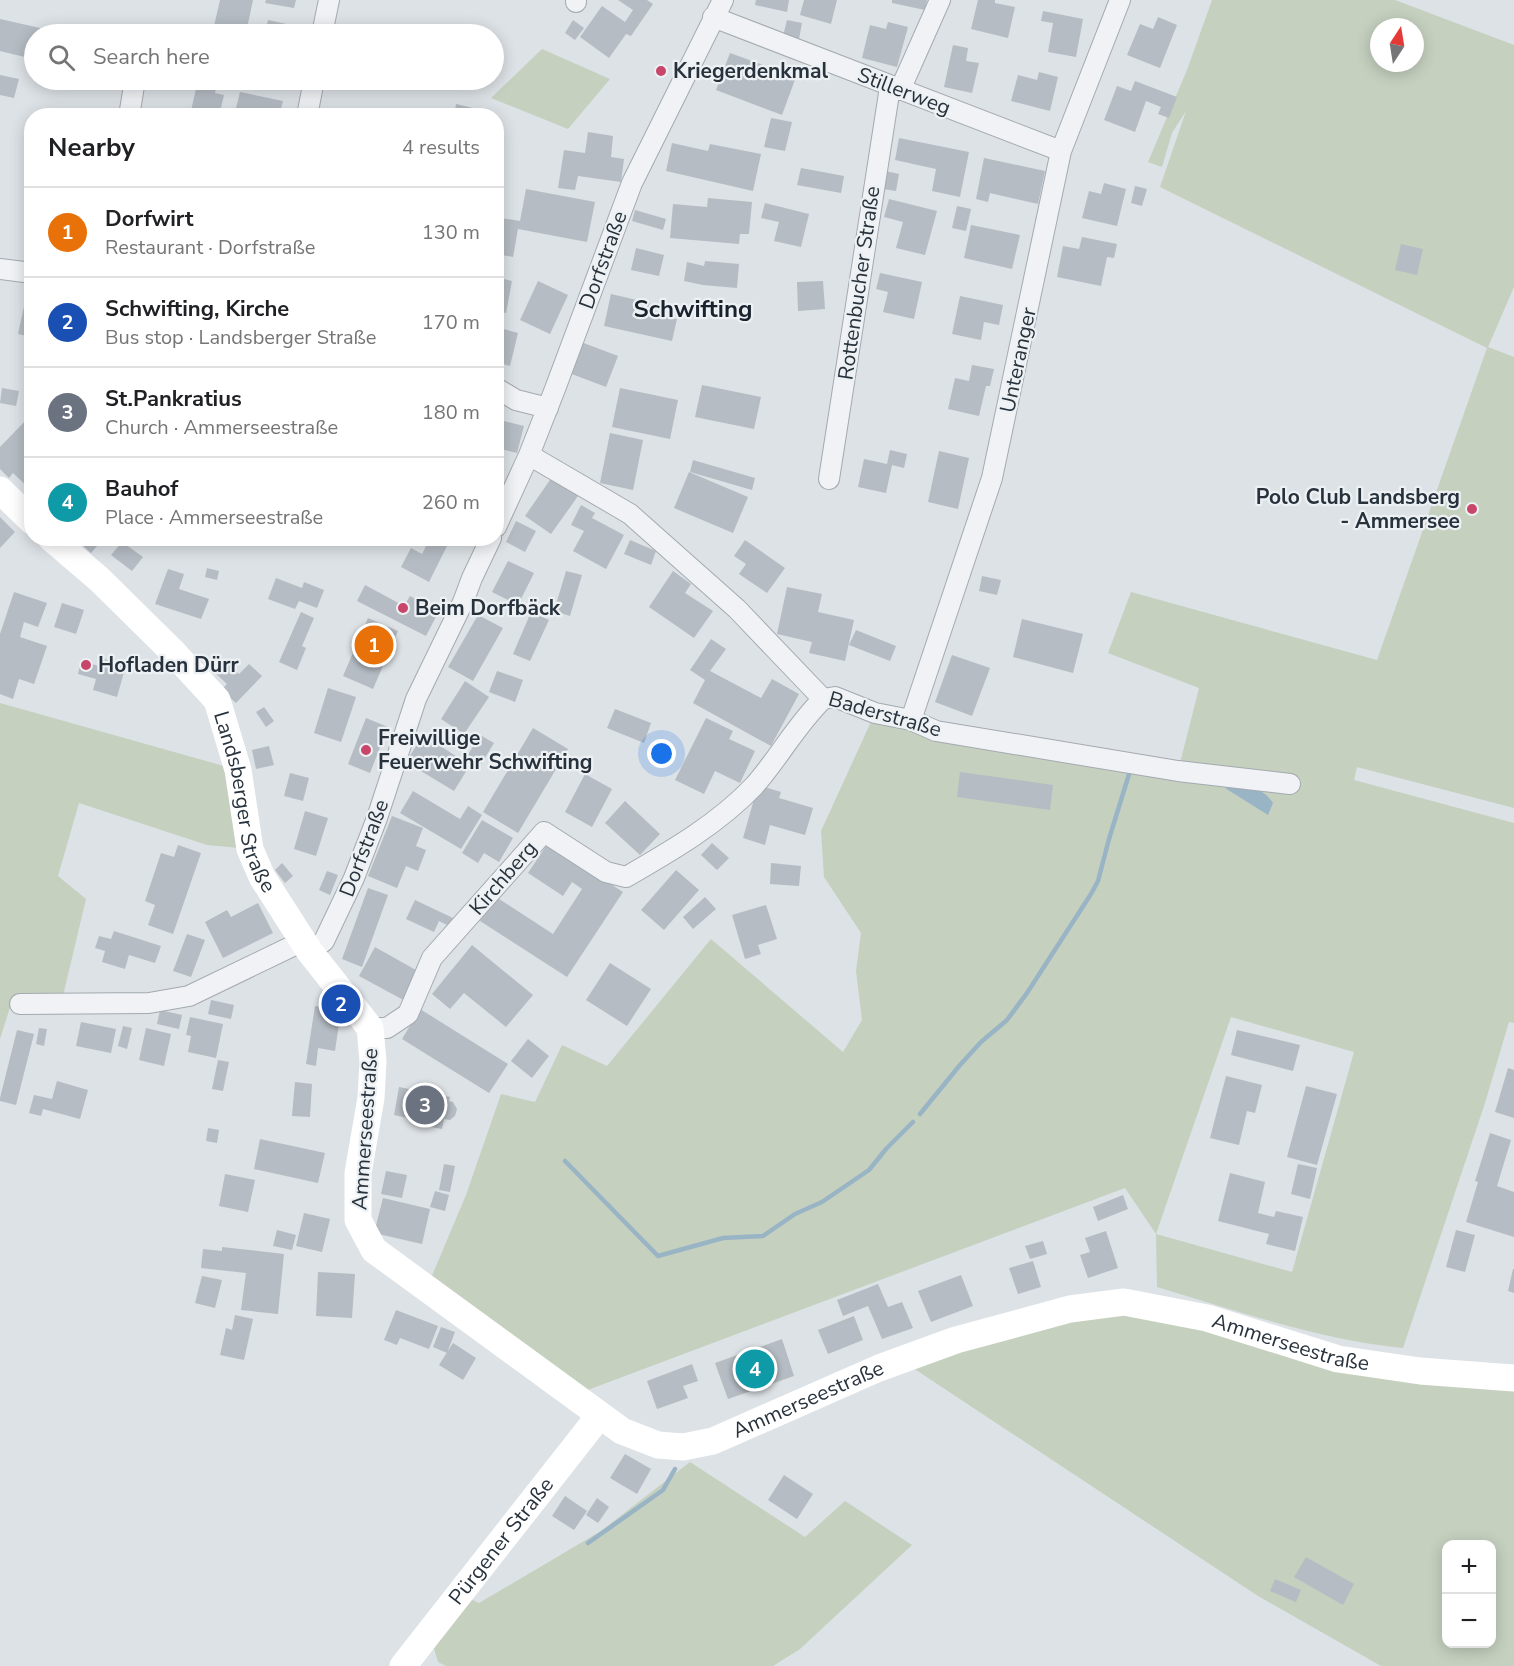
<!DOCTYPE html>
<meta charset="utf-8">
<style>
:root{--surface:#fff;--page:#f2f2f2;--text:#202124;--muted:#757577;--line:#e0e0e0;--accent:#c8466a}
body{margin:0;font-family:"Nunito Sans",sans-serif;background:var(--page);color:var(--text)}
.controls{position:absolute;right:18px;bottom:18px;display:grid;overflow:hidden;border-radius:12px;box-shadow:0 3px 15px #0003}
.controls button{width:54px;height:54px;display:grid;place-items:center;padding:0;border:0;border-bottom:2px solid var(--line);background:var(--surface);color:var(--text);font:30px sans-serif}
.compass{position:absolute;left:1370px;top:18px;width:54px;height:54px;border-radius:50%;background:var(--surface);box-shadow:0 3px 15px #0003;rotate:12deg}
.you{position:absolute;left:662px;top:754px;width:21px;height:21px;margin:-15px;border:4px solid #fff;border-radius:50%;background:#1a73e8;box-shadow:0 0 0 9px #1a73e833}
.badge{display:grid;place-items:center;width:39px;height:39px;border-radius:50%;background:var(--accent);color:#fff;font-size:20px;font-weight:700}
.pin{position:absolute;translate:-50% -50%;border:3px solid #fff;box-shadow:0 2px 6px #0006}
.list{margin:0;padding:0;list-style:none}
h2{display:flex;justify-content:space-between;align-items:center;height:78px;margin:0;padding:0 24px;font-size:26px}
h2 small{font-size:20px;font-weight:400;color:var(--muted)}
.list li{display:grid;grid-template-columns:39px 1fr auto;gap:18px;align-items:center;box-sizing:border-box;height:90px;padding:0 24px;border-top:2px solid var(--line)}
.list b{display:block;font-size:22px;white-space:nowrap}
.list p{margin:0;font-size:20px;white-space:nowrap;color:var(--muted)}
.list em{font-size:20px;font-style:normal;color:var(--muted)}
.icon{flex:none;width:33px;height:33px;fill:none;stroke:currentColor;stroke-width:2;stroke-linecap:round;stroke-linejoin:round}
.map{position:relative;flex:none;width:1514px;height:1666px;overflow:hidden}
.search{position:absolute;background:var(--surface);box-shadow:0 3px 15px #0003;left:24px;top:24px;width:480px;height:66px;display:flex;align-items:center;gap:15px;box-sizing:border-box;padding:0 21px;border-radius:33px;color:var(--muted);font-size:22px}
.panel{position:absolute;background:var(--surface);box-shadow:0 3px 15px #0003;left:24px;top:108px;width:480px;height:438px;border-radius:24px}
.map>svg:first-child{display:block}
</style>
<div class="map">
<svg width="1514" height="1666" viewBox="0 0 1514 1666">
<rect width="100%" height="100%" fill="#dde2e6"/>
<path fill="#c5d0bf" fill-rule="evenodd" d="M1212,0h183l119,45v242l-26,60 26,10v451l-157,-41 -3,13 160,43v200l-5,-1 -24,81 -82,245c-84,-8 -165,-37 -246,-61l-1,-53 -31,-46 -540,203 -154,-113 35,-83 35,-101 34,8 27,-57 45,21 104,-127 132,113 19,-32 -6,-49 5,-38 -37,-56 -3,-46 54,-118 303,58 21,-83 -91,-35 23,-61 246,68 110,-312 -327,-161 26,-76 -14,22 -10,34 -14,-5 39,-92zM1379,27h36v36h-36zM1231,1017l123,35 -62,220 -136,-38z
M542,49l68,30 -42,50 -77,-31z
M0,703l238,67 12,79 -43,-4 -128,-42 -21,73 28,23 -24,101 -50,1 -12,38z
M1095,1313l63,6 356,70v277h-133l-123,-70 -348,-230zM1446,1544h46v100h-46z
M690,1462l115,75 40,-36 67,44 -112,104 -27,17h-327l-8,-4 -6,-20 36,-44 11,5 122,-72z"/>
<path fill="#99b4c5" d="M1225,788c20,0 36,-4 48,15l-5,12z"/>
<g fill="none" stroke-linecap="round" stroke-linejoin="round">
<path stroke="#99b4c5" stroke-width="4.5" d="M920,1114l40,-49 21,-23 26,-22 20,-27 64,-99 7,-13 11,-42 21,-68
M565,1161l93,95 65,-18 40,-2 32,-22 27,-12 47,-32 17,-21 27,-27
M588,1543l75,-53 12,-21"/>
</g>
<path fill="#b5bcc3" d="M220,0h33l-7,33 -32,-7z
M266,0h30l-2,8 -29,-5z
M618,0h29l6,4 -22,32 -5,-2 -17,24 -29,-21 22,-31 23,16 8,-12z
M756,0h33l-2,12 -32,-7z
M804,0h33l-6,24 -31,-9z
M892,0h35l-2,10 -33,-7z
M978,0h17v3l20,4 -7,31 -37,-9z
M1043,11l40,8 -7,38 -28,-5 5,-29 -12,-2z
M1158,17l19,8 -17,43 -33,-13 13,-31 13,5z
M0,19l40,9 -1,6h-5l-1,25 -33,-8z
M268,20l37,8 -2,6h-38z
M573,20l11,8 -9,12 -10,-7z
M787,20l15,3 -3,16 -16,-3z
M888,22l20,5 -11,40 -35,-9 8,-33 16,4z
M953,45l15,3 -2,13 13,2 -7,30 -28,-6z
M730,53l66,24 -14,38 -66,-25z
M1039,72l19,5 -8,34 -39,-10 7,-26 19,5z
M0,75l19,4 -5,19 -14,-3z
M198,80l19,2 -2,11 9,2 -5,21 -29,-1z
M1135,81l42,16 -8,21 -11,-4 3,-7 -15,-6 -11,31 -31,-12 13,-34 14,5z
M240,92l43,9 -4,15h-45z
M456,104l34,8 -1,4h-35z
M771,118l21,4 -7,29 -21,-4z
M588,132l25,4 -2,21 13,2 -3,23 -43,-6 -3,14 -17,-2 6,-38 21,3z
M899,138l70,14 -9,45 -28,-6 4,-22 -41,-9z
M672,143l36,8 2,-7 51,10 -8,37 -87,-20z
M984,158l61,13 -7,33 -48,-11 -2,9 -12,-3z
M801,168l43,8 -3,17 -44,-8z
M881,170l18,4 -3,17 -19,-3z
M1104,183l22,6 -9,37 -35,-8 7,-27 12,3z
M1135,186l12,3 -5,17 -11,-3z
M526,189l69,13 -8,40 -69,-13 -5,28 -17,-3 5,-36 19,3z
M708,198l44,4 -3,32h-9l-1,10 -69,-6 3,-34 34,3z
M889,199l48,12 -12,44 -29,-7 7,-26 -19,-5z
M765,203l44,11 -8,33 -27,-6 5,-19 -18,-4z
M957,206l14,3 -5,22 -14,-3z
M635,210l31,9 -3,11 -31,-9z
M971,225l49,10 -8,34 -48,-11z
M1082,237l35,7 -3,14 -7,-1 -6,29 -44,-9 6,-31 16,3z
M1401,244l22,5 -6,26 -22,-5z
M636,248l28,7 -5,21 -28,-6z
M705,261l34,3 -2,24 -34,-3 -19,-4 3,-19 17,4z
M880,273l42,9 -8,37 -31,-7 5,-20 -12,-3z
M496,277l16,4 -6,32 -10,-2z
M538,281l30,14 -18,39 -30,-14z
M823,281l2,28 -27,2 -1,-29z
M611,294l39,9 -3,10 30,6 -5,22 -68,-15z
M960,296l43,9 -4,20 -15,-3 -3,18 -29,-6z
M25,302l7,1v34l-14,-3z
M496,327l22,6 -8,33 -14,-4z
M581,342l37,14 -12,31 -37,-14z
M972,365l22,4 -4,17h-4l-7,30 -31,-7 7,-31 14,3z
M702,385l59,12 -7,32 -59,-12z
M2,388l17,3 -3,15 -16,-3z
M620,388l58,12 -8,39 -58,-12z
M29,417l3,3 -2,40 2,31 -19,-18 -4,5 -9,-9v-22z
M496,419l28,7 -7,27 -21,-5 4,-17 -4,-1z
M610,433l33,7 -10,50 -33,-7z
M890,450l17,4 -3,14 -12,-3 -6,28 -28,-6 6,-28 23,5z
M939,451l30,7 -11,51 -30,-7z
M693,460l62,18 -3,12 -62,-18z
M689,472l59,25 -15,36 -59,-25z
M552,477l26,19 -27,38 -26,-18z
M581,505l14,8 -3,5 32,17 -18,34 -33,-18 11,-20 -13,-6z
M0,517l15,15 -15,16z
M516,521l20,10 -11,21 -19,-10z
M75,538h29l-13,15z
M254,538h20l-3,7z
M430,538h21l-22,44 -28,-15 10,-19 11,6z
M630,540l26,11 -5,14 -27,-11z
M745,540l40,28 -18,25 -28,-19 7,-10 -12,-8z
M122,542l21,15 -11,14 -21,-16z
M508,561l26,12 -16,32 -26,-13z
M207,568l12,3 -2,9 -12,-3z
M168,569l16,5 -5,15 30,10 -8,20 -46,-15z
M566,571l16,4 -12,41 -16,-5z
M673,571l18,13 -6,9 28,18 -19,27 -45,-31z
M982,576l19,4 -4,15 -18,-4z
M276,578l26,10 2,-6 20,8 -7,18 -18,-7 -4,8 -27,-10z
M365,585l39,21 6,-10 29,15 -13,25 -69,-35z
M787,587l35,7 -4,18 36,8 -9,41 -36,-8 3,-11 -35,-8z
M14,592l33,11 -9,24 -14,-5 -4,15 27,9 -13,38 -15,-5 -6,20 -13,-5v-60z
M62,603l22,7 -8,24 -22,-7z
M301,612l13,6 -12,28 4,2 -9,22 -18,-8z
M531,612l18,8 -19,41 -17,-7z
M478,615l25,13 -30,53 -25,-14z
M368,618l30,13 -25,58 -30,-13z
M1022,619l61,15 -10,39 -60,-16z
M856,630l40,16 -6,15 -41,-16z
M711,639l15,10 -16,22 51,27 11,-19 27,15 -28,52 -78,-43 12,-23 -15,-10z
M952,655l38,13 -18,48 -37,-14z
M101,658l25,7 -9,32 -24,-7 3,-11 -18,-5 3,-13 18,5z
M225,661l14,13 10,-10 13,12 -26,27 -15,-13 6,-6 -13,-12z
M497,671l26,9 -8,22 -26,-10z
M465,681l24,16 -25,37 -23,-15z
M328,688l28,9 -15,45 -27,-9z
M264,707l10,14 -8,6 -10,-15z
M615,709l36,14 -7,20 -37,-15z
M366,718l22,9 -18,46 -22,-9z
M706,718l27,13 -4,8 26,12 -15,32 -25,-12 -11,23 -29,-14z
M533,728l35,21 -50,84 -35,-21z
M423,735l47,30 -16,26 -48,-29z
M480,735l14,8 -14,23 -14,-8z
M269,746l5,19 -18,4 -4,-19z
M960,772l93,13 -3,25 -93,-13z
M290,773l19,5 -6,23 -19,-5z
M585,774l27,15 -20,38 -27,-15z
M758,785l23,7 -2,6 34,10 -8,27 -35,-10 -5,20 -22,-7z
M413,791l47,28 8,-13 14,9 -21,34 -61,-36z
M625,801l35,33 -20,21 -35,-32z
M305,811l23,7 -12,38 -22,-7z
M392,816l31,12 -7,18 10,4 -8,21 -12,-5 -9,22 -29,-12z
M482,820l31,18 -14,24 -15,-9 -6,10 -16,-10z
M548,843l75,49 -56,85 -87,-56 16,-24 57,37 29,-45 -10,-7 -9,14 -35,-23z
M712,843l17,15 -12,12 -16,-15z
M178,845l23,8 -28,81 -25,-9 7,-20 -10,-4 16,-48 13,4z
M282,863l11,13 -8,7 -10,-13z
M771,863l30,3 -2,20 -29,-2z
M676,870l23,20 -35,40 -23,-20z
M327,871l11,4 -8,20 -11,-5z
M368,888l20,7 -26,72 -20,-8z
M705,897l11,12 -23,20 -10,-12z
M415,900l38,18 -4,8 -10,-5 -5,11 -28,-13z
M258,903l15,30 -50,25 -18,-36 22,-12 4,7z
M766,905l11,34 -19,6 3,9 -16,5 -13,-44z
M114,931l47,15 -6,17 -26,-8 -4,14 -23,-7 3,-11 -10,-3 4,-12 12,3z
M187,934l18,6 -14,37 -18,-6z
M472,945l61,50 -27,32 -42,-34 -14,16 -18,-15z
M375,947l48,27 -16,28 -48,-26z
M610,963l41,26 -24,37 -41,-26z
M211,1000l23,5 -3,14 -23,-5z
M315,1006l26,4 -6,41 -17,-3 -2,18 -10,-2z
M420,1009l88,55 -19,29 -87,-54z
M160,1010l22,5 -3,14 -22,-5z
M190,1017l33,7 -7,34 -28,-6 3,-16 -5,-1z
M81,1022l35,7 -5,24 -35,-7z
M123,1026l9,2 -5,21 -9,-3z
M39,1028l8,1 -3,17 -8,-2z
M146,1028l25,6 -7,32 -25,-6z
M17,1030l17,4 -18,71 -16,-4v-3z
M1237,1030l63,15 -7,26 -62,-16z
M528,1039l21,17 -17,22 -21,-17z
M218,1060l11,2 -6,29 -11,-2z
M1508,1068l6,2v48l-19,-6z
M1226,1076l36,9 -7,28 -8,-2 -8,34 -29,-7z
M57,1081l31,9 -8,29 -37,-10 -2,7 -12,-3 5,-18 18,4z
M295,1082l17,2 -2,33 -18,-1z
M1306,1086l31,8 -20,71 -30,-8z
M399,1087l51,10 -1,4 4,1 4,7 -2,7 -5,4 -6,-1 -2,10 -21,-4 1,-4 -28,-6z
M208,1128l11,2 -2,13 -11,-2z
M1490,1133l21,7 -14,46 17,6v45l-48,-15 12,-40 -3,-1z
M260,1139l65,14 -7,30 -64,-14z
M444,1164l11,2 -5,26 -11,-2z
M1298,1164l19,4 -7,31 -19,-5z
M386,1171l21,4 -5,23 -21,-4z
M1230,1173l35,9 -7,31 16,4 2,-6 27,6 -8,34 -29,-7 3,-10 -51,-13z
M225,1174l30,6 -7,32 -29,-6z
M435,1191l14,4 -4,16 -15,-4z
M1123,1195l5,14 -30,12 -5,-14z
M383,1198l47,11 -8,35 -48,-11z
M304,1213l26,6 -8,33 -26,-6z
M277,1230l19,5 -4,15 -19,-4z
M1456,1230l19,5 -10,37 -19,-5z
M1106,1231l12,37 -30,10 -8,-23 10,-3 -5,-14z
M1043,1241l4,13 -17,5 -5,-13z
M222,1247l62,7 -6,60 -37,-4 5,-37 -45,-5 2,-19 19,2z
M1033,1261l8,26 -23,7 -9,-26z
M1513,1269h1v24l-6,-2z
M318,1272l37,2 -3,44 -36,-2z
M961,1275l12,31 -42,16 -13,-31z
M202,1276l20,4 -7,28 -20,-5z
M878,1284l10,23 14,-5 11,26 -31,11 -14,-33 -25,10 -6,-16z
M396,1310l42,16 -9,23 -29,-11 -3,7 -13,-5z
M235,1315l18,4 -9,41 -24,-5 6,-27 6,2z
M854,1316l9,24 -35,14 -10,-24z
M441,1327l14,5 -8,21 -14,-6z
M782,1339l12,37 -66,23 -13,-36z
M453,1343l23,15 -13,22 -24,-15z
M692,1364l6,17 -15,5 5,12 -31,11 -10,-28z
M625,1454l26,15 -14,25 -27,-16z
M784,1475l29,19 -16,25 -29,-19z
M565,1496l22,15 -13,19 -22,-14z
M597,1498l12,9 -11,16 -12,-8z
M1306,1557l48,27 -11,21 -49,-28z
M1275,1579l26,11 -5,12 -26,-11z"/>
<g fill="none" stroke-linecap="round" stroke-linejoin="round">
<g stroke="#a3aab0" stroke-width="22">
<path id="street" d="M576,2v-2
M713,17l348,134
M322,34l7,-34
M900,90l40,-90
M129,116l6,-36
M307,116l7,-36
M0,269l32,4
M496,388l20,12 32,8
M529,455l101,59 107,95 86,90
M829,479l61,-392
M496,527l33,-72 26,-66 77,-206 91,-183
M823,699l12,-2 40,16 36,7 25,11 242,40 112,13
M911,720l81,-242 69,-327 59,-151
M310,952l14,-11 30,-63 23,-60 39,-119 47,-97 9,-24 19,-40
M20,1004l129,-1 40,-7 114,-55
M370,1028h17l21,-14 24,-56 112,-126 62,40 20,5c45,-26 92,-53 128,-91 25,-28 42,-61 69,-87"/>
</g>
<use href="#street" stroke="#f0f2f5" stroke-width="20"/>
<g stroke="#fff" stroke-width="27">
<path d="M0,490l32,31"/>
<path id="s1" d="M51,538l48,41 72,71 46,50 21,70 12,79 12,28 48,75 60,76 3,33 -2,37 -13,75v47l16,30 248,181 36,14 25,2 30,-6 166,-73 77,-28 114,-31 54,-7 83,16 131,41 82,12 94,7"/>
<path id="s2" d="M403,1666l197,-251"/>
</g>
</g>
<g fill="#c8466a" stroke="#edf1f4" stroke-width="2">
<circle cx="661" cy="71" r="6"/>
<circle cx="1472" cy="509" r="6"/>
<circle cx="403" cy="608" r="6"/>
<circle cx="86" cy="665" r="6"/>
<circle cx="366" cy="750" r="6"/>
</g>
<g text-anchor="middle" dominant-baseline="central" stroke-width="4.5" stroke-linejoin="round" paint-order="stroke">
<g font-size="21" font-weight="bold" fill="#27323c" stroke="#edf1f4" text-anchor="start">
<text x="673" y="71">Kriegerdenkmal</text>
<text x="1460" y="497" text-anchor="end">Polo Club Landsberg<tspan x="1460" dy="24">- Ammersee</tspan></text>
<text x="415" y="608">Beim Dorfbäck</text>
<text x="98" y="665">Hofladen Dürr</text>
<text x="378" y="738">Freiwillige<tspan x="378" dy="24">Feuerwehr Schwifting</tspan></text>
</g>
<g font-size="21" fill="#27323c" stroke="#edf1f4">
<text transform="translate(904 91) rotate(21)">Stillerweg</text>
<text transform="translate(603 260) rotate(-70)">Dorfstraße</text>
<text transform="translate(859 283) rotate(-82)">Rottenbucher Straße</text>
<text transform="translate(1018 360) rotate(-78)">Unteranger</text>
<text transform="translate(885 714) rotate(16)">Baderstraße</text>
<text stroke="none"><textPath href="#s1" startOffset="338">Landsberger Straße</textPath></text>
<text transform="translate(364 848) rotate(-69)">Dorfstraße</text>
<text transform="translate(503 878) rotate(-49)">Kirchberg</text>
<text transform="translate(365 1129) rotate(-86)">Ammerseestraße</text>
<text stroke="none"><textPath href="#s1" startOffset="1838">Ammerseestraße</textPath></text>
<text stroke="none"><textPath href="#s1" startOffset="1334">Ammerseestraße</textPath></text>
<text stroke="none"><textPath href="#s2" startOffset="159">Pürgener Straße</textPath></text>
</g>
<g font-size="24" font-weight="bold" fill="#1a232d" stroke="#edf1f4">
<text x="693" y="309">Schwifting</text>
</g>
</g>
</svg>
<div class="controls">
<button>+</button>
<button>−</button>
</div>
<svg class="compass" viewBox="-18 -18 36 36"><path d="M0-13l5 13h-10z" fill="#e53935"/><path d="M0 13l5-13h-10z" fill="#757577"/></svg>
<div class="you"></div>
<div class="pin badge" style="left:374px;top:645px;background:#e8710a">1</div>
<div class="pin badge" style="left:341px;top:1004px;background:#1a4fb4">2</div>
<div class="pin badge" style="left:425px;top:1105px;background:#6b7280">3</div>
<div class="pin badge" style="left:755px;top:1369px;background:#0f9aa8">4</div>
<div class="search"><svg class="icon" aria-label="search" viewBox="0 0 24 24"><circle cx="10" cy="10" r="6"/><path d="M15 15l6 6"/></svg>Search here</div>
<section class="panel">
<h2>Nearby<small>4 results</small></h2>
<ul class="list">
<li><span class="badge" style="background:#e8710a">1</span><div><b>Dorfwirt</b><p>Restaurant · Dorfstraße</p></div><em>130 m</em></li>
<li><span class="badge" style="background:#1a4fb4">2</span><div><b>Schwifting, Kirche</b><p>Bus stop · Landsberger Straße</p></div><em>170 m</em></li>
<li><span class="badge" style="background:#6b7280">3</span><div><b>St.Pankratius</b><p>Church · Ammerseestraße</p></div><em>180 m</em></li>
<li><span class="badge" style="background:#0f9aa8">4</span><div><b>Bauhof</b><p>Place · Ammerseestraße</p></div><em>260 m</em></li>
</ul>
</section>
</div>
